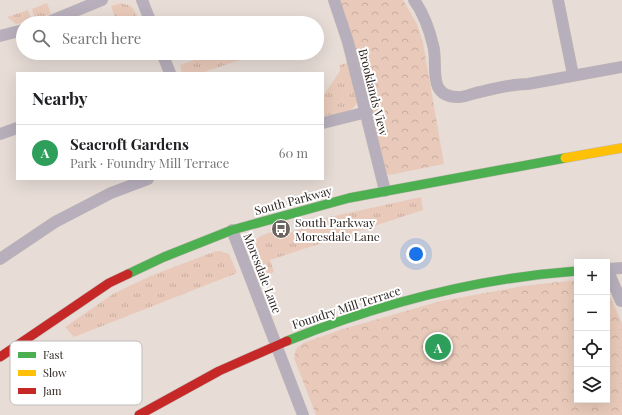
<!DOCTYPE html>
<meta charset="utf-8">
<style>
:root{--surface:#fff;--page:#f2f2f2;--text:#202124;--muted:#757577;--line:#e0e0e0;--accent:#6d645f}
body{margin:0;font-family:"Playfair Display",serif;background:var(--page);color:var(--text)}
.controls{position:absolute;right:12px;bottom:12px;display:grid;overflow:hidden;border-radius:0px;box-shadow:0 4px 16px #0002}
.controls button{width:36px;height:36px;display:grid;place-items:center;padding:0;border:0;border-bottom:1px solid var(--line);background:var(--surface);color:var(--text);font:20px sans-serif}
.you{position:absolute;left:416px;top:254px;width:14px;height:14px;margin:-10px;border:3px solid #fff;border-radius:50%;background:#1a73e8;box-shadow:0 0 0 6px #1a73e833}
.badge{display:grid;place-items:center;width:26px;height:26px;border-radius:50%;background:var(--accent);color:#fff;font-size:13px;font-weight:700}
.pin{position:absolute;translate:-50% -50%;border:2px solid #fff;box-shadow:0 1px 4px #0006}
.list{margin:0;padding:0;list-style:none}
h2{display:flex;justify-content:space-between;align-items:center;height:52px;margin:0;padding:0 16px;font-size:17px}
h2 small{font-size:13px;font-weight:400;color:var(--muted)}
.list li{display:grid;grid-template-columns:26px 1fr auto;gap:12px;align-items:center;box-sizing:border-box;height:56px;padding:0 16px;border-top:1px solid var(--line)}
.list b{display:block;font-size:15px;white-space:nowrap}
.list p{margin:0;font-size:13px;white-space:nowrap;color:var(--muted)}
.list em{font-size:13px;font-style:normal;color:var(--muted)}
.icon{flex:none;width:22px;height:22px;fill:none;stroke:currentColor;stroke-width:2;stroke-linecap:round;stroke-linejoin:round}
.map{position:relative;flex:none;width:622px;height:415px;overflow:hidden}
.search{position:absolute;background:var(--surface);box-shadow:0 4px 16px #0002;left:16px;top:16px;width:308px;height:44px;display:flex;align-items:center;gap:10px;box-sizing:border-box;padding:0 14px;border-radius:22px;color:var(--muted);font-size:15px}
.panel{position:absolute;background:var(--surface);box-shadow:0 4px 16px #0002;left:16px;top:72px;width:308px;height:108px;border-radius:0px}
.map>svg:first-child{display:block}
</style>
<div class="map">
<svg width="622" height="415" viewBox="0 0 622 415">
<defs>
<pattern id="grass-tufts" width="24" height="20" patternUnits="userSpaceOnUse"><rect width="24" height="20" fill="#e9caba"/><path d="M3 7l-1-3M5 7V3M7 7l1-3M15 17l-1-3M17 17v-4M19 17l1-3" fill="none" stroke="#c8ad9f"/></pattern>
<pattern id="park-crowns" width="20" height="18" patternUnits="userSpaceOnUse"><rect width="20" height="18" fill="#e9caba"/><path d="M2 6a3 3 0 1 1 6 0M12 15a3 3 0 1 1 6 0" fill="none" stroke="#c8ad9f"/></pattern>
</defs>
<rect width="100%" height="100%" fill="#e7dcd6"/>
<path fill="url(#grass-tufts)" d="M47,3l4,11 -16,5 -3,-10z
M121,3l10,3 6,9 -20,8 -6,-17z
M28,10l4,11 -16,3 -9,-7z
M215,53h36l1,3 -51,17h-19l-2,-8z
M350,62l8,38c-5,15 -21,14 -35,16v-20l17,-25v-6z
M421,197l2,13 -153,50 4,12 -12,5 -10,-29c3,-15 22,-16 35,-19l1,4 29,-9 -1,-4z
M216,251h4l9,3 8,19 -163,64 -9,-10 48,-33 35,-17z"/>
<path fill="url(#park-crowns)" d="M334,0h69l14,24 6,19 21,121 -55,11 -9,-8z
M577,280v120h30v-110l15,33v92h-306l-22,-57 2,-9 7,-6 40,-14 98,-28 82,-15z"/>
<g fill="none" stroke-linecap="round" stroke-linejoin="round">
<g stroke="#c0b8b3" stroke-width="12">
<path id="street" d="M142,0l9,23
M334,0l14,42 37,149
M414,0c10,14 15,28 19,45 6,18 -8,53 26,52 7,0 14,-4 21,-5 16,-4 32,-8 48,-8l94,-17
M558,0l15,75
M46,23l56,-23
M0,36l23,-6
M162,53l8,20
M323,123l44,-11
M0,134l17,-6
M232,230l71,185
M0,259l55,-37 56,-29 37,-14
M607,269l14,32
M607,269l15,-1"/>
</g>
<g stroke="#c0b8b3" stroke-width="10">
<path id="fast" d="M128,274l36,-17 68,-27 117,-32 216,-40
M287,341c92,-37 192,-63 290,-70"/>
</g>
<g stroke="#c0b8b3" stroke-width="10">
<path id="slow" d="M565,158l57,-10"/>
</g>
<g stroke="#c0b8b3" stroke-width="10">
<path id="jam" d="M0,357l109,-74 19,-9
M139,415l80,-44 68,-30"/>
</g>
<use href="#street" stroke="#b7afbc" stroke-width="11"/>
<use href="#fast" stroke="#4caf50" stroke-width="9"/>
<use href="#slow" stroke="#ffc107" stroke-width="9"/>
<use href="#jam" stroke="#c62828" stroke-width="9"/>
</g>
<defs>
<g id="bus-disc" transform="scale(1)"><circle r="9.5" fill="#6d645f" stroke="#fff"/><path d="M-5-6H5V4H4V6H2V4H-2V6H-4V4H-5ZM-3.5-4V0h7V-4ZM-3.5 1.2v1.5H-2V1.2ZM2 1.2v1.5H3.5V1.2Z" fill="#fff"/></g>
</defs>
<g fill-rule="evenodd">
<use href="#bus-disc" x="281" y="229"/>
</g>
<g text-anchor="middle" dominant-baseline="central" stroke-width="4" stroke-linejoin="round" paint-order="stroke">
<g font-size="12" fill="#2b231f" stroke="#fff">
<text transform="translate(374 92) rotate(76)">Brooklands View</text>
<text transform="translate(293 200) rotate(-15)">South Parkway</text>
<text transform="translate(263 273) rotate(69)">Moresdale Lane</text>
<text transform="translate(346 307) rotate(-18)">Foundry Mill Terrace</text>
</g>
<g font-size="12" fill="#2b231f" stroke="#fff" text-anchor="start">
<text x="295" y="222">South Parkway<tspan x="295" dy="14">Moresdale Lane</tspan></text>
</g>
</g>
<rect x="10" y="341" width="132" height="64" rx="6" fill="#fff" stroke="#bfbdbc" stroke-width="1"/>
<rect x="18" y="352" width="18" height="6" fill="#4caf50"/>
<rect x="18" y="370" width="18" height="6" fill="#ffc107"/>
<rect x="18" y="388" width="18" height="6" fill="#c62828"/>
<g font-size="11" fill="#2b231f">
<text x="43" y="359">Fast</text>
<text x="43" y="377">Slow</text>
<text x="43" y="395">Jam</text>
</g>
</svg>
<div class="controls">
<button>+</button>
<button>−</button>
<button><svg class="icon" aria-label="locate" viewBox="0 0 24 24"><circle cx="12" cy="12" r="6"/><path d="M12 2v4M12 18v4M2 12h4M18 12h4"/></svg></button>
<button><svg class="icon" aria-label="layers" viewBox="0 0 24 24"><path d="M12 4l9 5-9 5-9-5zM3 14l9 5 9-5"/></svg></button>
</div>
<div class="you"></div>
<div class="pin badge" style="left:438px;top:347px;background:#2e9e5b">A</div>
<div class="search"><svg class="icon" aria-label="search" viewBox="0 0 24 24"><circle cx="10" cy="10" r="6"/><path d="M15 15l6 6"/></svg>Search here</div>
<section class="panel">
<h2>Nearby<small></small></h2>
<ul class="list">
<li><span class="badge" style="background:#2e9e5b">A</span><div><b>Seacroft Gardens</b><p>Park · Foundry Mill Terrace</p></div><em>60 m</em></li>
</ul>
</section>
</div>
